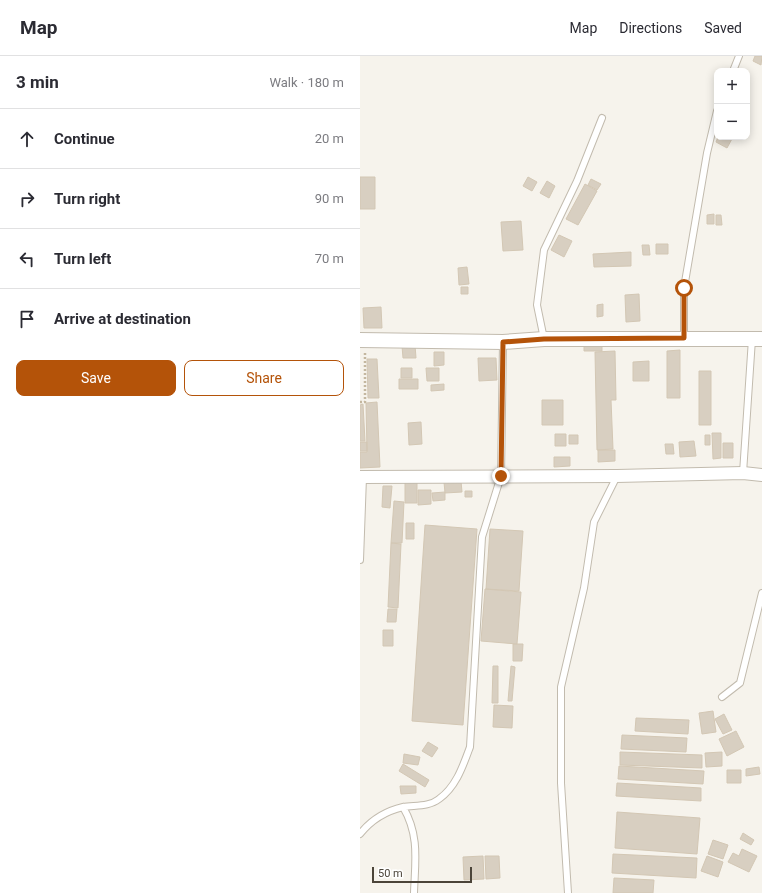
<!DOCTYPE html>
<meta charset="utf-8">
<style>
:root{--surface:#fff;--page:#f7f7f7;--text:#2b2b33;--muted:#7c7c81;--line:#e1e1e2;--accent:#b45309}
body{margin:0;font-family:Roboto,sans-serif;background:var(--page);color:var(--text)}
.controls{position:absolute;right:12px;top:12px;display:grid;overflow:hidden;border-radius:8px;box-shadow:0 2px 10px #0003}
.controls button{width:36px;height:36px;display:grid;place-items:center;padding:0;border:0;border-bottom:1px solid var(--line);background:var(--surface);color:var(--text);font:20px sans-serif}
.scale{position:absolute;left:12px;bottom:10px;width:100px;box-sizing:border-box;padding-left:4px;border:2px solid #4b4439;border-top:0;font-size:11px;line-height:14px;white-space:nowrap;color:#4b4439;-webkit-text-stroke:3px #fff;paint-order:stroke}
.stop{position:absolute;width:12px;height:12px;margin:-9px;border:3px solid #b45309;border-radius:50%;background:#fff}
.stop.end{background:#b45309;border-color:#fff;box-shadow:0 1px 4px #0008}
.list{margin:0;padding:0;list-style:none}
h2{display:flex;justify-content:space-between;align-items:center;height:52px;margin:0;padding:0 16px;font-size:17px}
h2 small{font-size:13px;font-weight:400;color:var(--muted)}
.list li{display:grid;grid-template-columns:26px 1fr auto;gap:12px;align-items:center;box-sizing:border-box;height:60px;padding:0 16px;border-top:1px solid var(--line)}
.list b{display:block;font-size:15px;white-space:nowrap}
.list em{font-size:13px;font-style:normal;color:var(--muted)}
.actions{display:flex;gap:8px;padding:12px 16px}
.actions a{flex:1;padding:9px 0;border:1px solid var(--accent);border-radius:8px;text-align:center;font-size:14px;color:var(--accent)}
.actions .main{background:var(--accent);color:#fff}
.icon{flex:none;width:22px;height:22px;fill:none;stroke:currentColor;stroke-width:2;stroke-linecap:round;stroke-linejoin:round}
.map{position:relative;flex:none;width:402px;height:837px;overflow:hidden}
header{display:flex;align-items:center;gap:24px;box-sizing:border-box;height:56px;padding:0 20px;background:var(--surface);border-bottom:1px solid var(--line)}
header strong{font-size:19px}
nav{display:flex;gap:22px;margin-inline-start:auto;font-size:14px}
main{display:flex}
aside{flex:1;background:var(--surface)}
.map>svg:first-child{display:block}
</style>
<header>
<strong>Map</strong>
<nav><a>Map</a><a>Directions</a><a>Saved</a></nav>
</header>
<main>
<aside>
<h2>3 min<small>Walk · 180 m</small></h2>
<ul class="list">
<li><svg class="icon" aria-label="ahead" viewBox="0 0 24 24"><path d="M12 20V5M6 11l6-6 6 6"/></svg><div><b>Continue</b></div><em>20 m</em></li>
<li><svg class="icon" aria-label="right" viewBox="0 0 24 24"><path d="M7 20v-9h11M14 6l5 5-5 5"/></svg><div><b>Turn right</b></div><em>90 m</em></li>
<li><svg class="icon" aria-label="left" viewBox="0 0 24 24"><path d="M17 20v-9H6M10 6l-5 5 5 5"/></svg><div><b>Turn left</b></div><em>70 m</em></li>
<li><svg class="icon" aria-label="arrive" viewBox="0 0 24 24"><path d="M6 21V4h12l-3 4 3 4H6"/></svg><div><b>Arrive at destination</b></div></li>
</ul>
<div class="actions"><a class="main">Save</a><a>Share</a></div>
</aside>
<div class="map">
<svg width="402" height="837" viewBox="0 0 402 837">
<rect width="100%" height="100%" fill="#f6f3ec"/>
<path fill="#d8cfc1" stroke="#d3c7b4" d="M395,0h7l-1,9 -8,-4z
M358,81h15l-6,11 -11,-6z
M0,121h15v32h-15z
M168,121l9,5 -5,9 -9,-5z
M231,123l10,5 -4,6 -9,-5z
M187,125l8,5 -6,12 -9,-5z
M225,128l12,7 -19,34 -12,-6z
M354,158v10h-7v-9z
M356,159h5l1,10h-6z
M161,165l2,29 -20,1 -2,-29z
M199,179l13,6 -8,16 -13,-7z
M296,188h12v10h-12z
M282,189h7l1,10h-7z
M271,196v14l-37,1 -1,-13z
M107,211l2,17 -10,1 -1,-17z
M101,231h7v7h-7z
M279,238l1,27 -14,1 -1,-27z
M243,248v12l-6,1v-12z
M21,251l1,21h-18l-1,-20z
M242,286v9h-18v-8z
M55,289l1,13h-13l-1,-12z
M320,294v48h-13v-47z
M255,295l1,49h-5l2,49 -16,1 -2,-98z
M74,296h10v13l-10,1z
M118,302h18l1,22 -18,1z
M7,303h10l2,39h-11z
M289,305v20h-16v-19z
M41,312h11v10h-11z
M66,312h13v13h-12z
M339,315h12v54h-12z
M39,323h19v10h-19z
M84,328v6l-13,1v-6z
M182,344h21v25h-21z
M17,346l3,65 -20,1v-16h7l-1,-49z
M3,348l2,37h-5v-36z
M61,366l1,22 -13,1 -1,-22z
M352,377h9v25l-8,1z
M195,378h11v12h-11z
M209,379h9v9h-9z
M345,379h5v10h-5z
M334,385l2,15 -16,1 -1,-15z
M0,386h7v9h-7z
M363,387h10v15h-10z
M305,388h8l1,10h-8z
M238,394h17v11l-17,1z
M194,401h16v9l-16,1z
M101,425l1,11 -17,1 -1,-11z
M45,426h12v21h-12z
M23,430h9l-2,22 -8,-1z
M58,434h13v14l-13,1z
M105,435h7v6h-7z
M85,436v8l-12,1 -1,-8z
M34,445l10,1 -2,41h-11z
M46,467h8v16h-8z
M65,469l52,4 -14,196 -51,-4z
M130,473l33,2 -4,60 -33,-2z
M31,487l10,1 -3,64 -10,-1z
M125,533l36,3 -4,52 -36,-3z
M28,553h9l-1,13h-9z
M23,574h10v16h-10z
M153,588h10l-1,17h-9z
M133,610h5v37h-6z
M151,610l4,1 -3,34h-4z
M134,649l19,1 -1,22 -19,-1z
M353,655l3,21 -14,2 -3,-21z
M364,658l8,16 -9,4 -8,-15z
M276,662l53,2 -1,14 -53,-3z
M376,675l8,16 -17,9 -8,-17z
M262,679l65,3 -1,14 -65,-3z
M68,686l10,6 -6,9 -10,-6z
M260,696l82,3v13l-82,-3z
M362,696v14l-16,1 -1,-14z
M44,698l16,3 -2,8 -15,-2z
M43,708l26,16 -4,7 -26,-16z
M259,710l85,5 -1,13 -85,-5z
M399,711l1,7 -14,2v-7z
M367,714h14v13h-14z
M257,727l84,5v13l-85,-5z
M40,730h16v7l-15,1z
M257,756l83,6 -3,36 -82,-6z
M383,777l11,7 -3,5 -11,-6z
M353,784l15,5 -5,14 -15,-5z
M382,793l15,7 -8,16 -21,-10 5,-9 6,3z
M253,798l84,4 -1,20 -84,-5z
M123,800l1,23 -20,1 -1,-23z
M125,800h14l1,22 -14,1z
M347,800l16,6 -5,15 -17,-6z
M254,822l40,2 -1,13h-40z"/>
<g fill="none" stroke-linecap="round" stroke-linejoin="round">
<g stroke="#c2bbae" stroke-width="8">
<path id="service" d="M373,15l6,-15
M324,282v-50l23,-135 10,-42
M184,283l-7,-34 7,-55 33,-69 25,-63
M383,417l9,-134
M0,504l3,-83
M362,641l18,-14 22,-90
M43,751c17,29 12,55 11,86
M0,778c11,-14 26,-23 43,-27 12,-2 26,0 36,-8 17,-12 24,-33 31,-52l12,-210 19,-61 2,-134
M208,837l-7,-110v-96l23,-99 10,-66 23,-46"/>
</g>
<g stroke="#c2bbae" stroke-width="14">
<path id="minor" d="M0,421l257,-1 126,-3 19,2"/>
</g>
<g stroke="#c2bbae" stroke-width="16">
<path id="tertiary" d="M0,284l143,2 41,-3h218"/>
</g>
<path stroke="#c4b79f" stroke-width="2.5" stroke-dasharray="2 2" stroke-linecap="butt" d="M0,346h5v-50"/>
<use href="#service" stroke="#fff" stroke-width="6"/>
<use href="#minor" stroke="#fff" stroke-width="12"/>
<use href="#tertiary" stroke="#fff" stroke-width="14"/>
</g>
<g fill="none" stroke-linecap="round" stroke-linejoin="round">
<path stroke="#b45309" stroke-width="5" d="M141,420l2,-134 41,-3 140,-1v-50"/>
</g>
</svg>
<div class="controls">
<button>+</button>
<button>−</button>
</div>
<div class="scale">50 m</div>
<div class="stop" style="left:324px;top:232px"></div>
<div class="stop end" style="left:141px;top:420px"></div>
</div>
</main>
